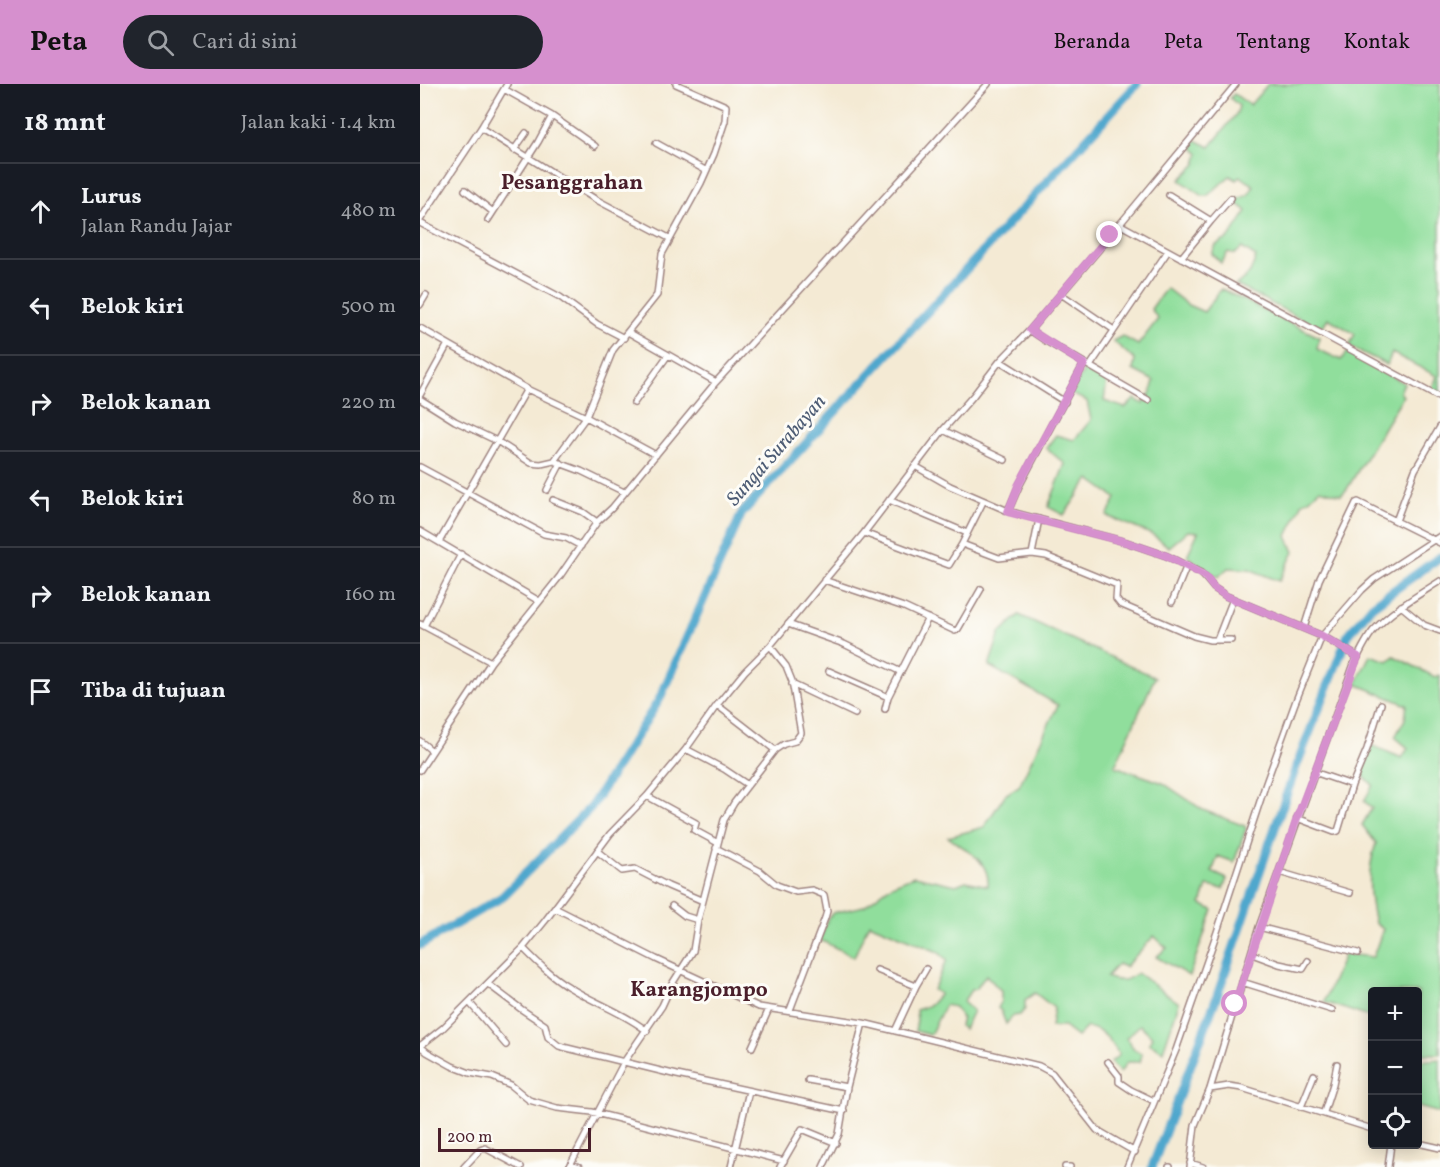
<!DOCTYPE html>
<html lang="id">
<meta charset="utf-8">
<style>
:root{--surface:#171b24;--page:#20242c;--text:#f1f3f6;--muted:#9ea1a6;--line:#363941;--accent:#d690ce}
body{margin:0;font-family:Vollkorn,serif;background:var(--page);color:var(--text)}
.controls{position:absolute;right:18px;bottom:18px;display:grid;overflow:hidden;border-radius:6px;box-shadow:0 3px 15px #0003}
.controls button{width:54px;height:54px;display:grid;place-items:center;padding:0;border:0;border-bottom:2px solid var(--line);background:var(--surface);color:var(--text);font:30px sans-serif}
.scale{position:absolute;left:18px;bottom:15px;width:153px;box-sizing:border-box;padding-left:6px;border:3px solid #4a1f2b;border-top:0;font-size:16px;line-height:21px;white-space:nowrap;color:#4a1f2b;-webkit-text-stroke:4px #fdfcf7;paint-order:stroke}
.stop{position:absolute;width:18px;height:18px;margin:-14px;border:4px solid #d690ce;border-radius:50%;background:#fff}
.stop.end{background:#d690ce;border-color:#fff;box-shadow:0 2px 6px #0008}
.list{margin:0;padding:0;list-style:none}
h2{display:flex;justify-content:space-between;align-items:center;height:78px;margin:0;padding:0 24px;font-size:26px}
h2 small{font-size:20px;font-weight:400;color:var(--muted)}
.list li{display:grid;grid-template-columns:39px 1fr auto;gap:18px;align-items:center;box-sizing:border-box;height:96px;padding:0 24px;border-top:2px solid var(--line)}
.list b{display:block;font-size:22px;white-space:nowrap}
.list p{margin:0;font-size:20px;white-space:nowrap;color:var(--muted)}
.list em{font-size:20px;font-style:normal;color:var(--muted)}
.icon{flex:none;width:33px;height:33px;fill:none;stroke:currentColor;stroke-width:2;stroke-linecap:round;stroke-linejoin:round}
.map{position:relative;flex:none;width:1020px;height:1083px;overflow:hidden}
header{display:flex;align-items:center;gap:36px;box-sizing:border-box;height:84px;padding:0 30px;background:var(--accent);color:#111}
header strong{font-size:28px}
nav{display:flex;gap:33px;margin-inline-start:auto;font-size:21px}
.search{width:420px;height:54px;background:var(--page);display:flex;align-items:center;gap:15px;box-sizing:border-box;padding:0 21px;border-radius:33px;color:var(--muted);font-size:22px}
main{display:flex}
aside{flex:1;background:var(--surface)}
.map>svg:first-child{display:block}
</style>
<header>
<strong>Peta</strong>
<div class="search"><svg class="icon" aria-label="search" viewBox="0 0 24 24"><circle cx="10" cy="10" r="6"/><path d="M15 15l6 6"/></svg>Cari di sini</div>
<nav><a>Beranda</a><a>Peta</a><a>Tentang</a><a>Kontak</a></nav>
</header>
<main>
<aside>
<h2>18 mnt<small>Jalan kaki · 1.4 km</small></h2>
<ul class="list">
<li><svg class="icon" aria-label="ahead" viewBox="0 0 24 24"><path d="M12 20V5M6 11l6-6 6 6"/></svg><div><b>Lurus</b><p>Jalan Randu Jajar</p></div><em>480 m</em></li>
<li><svg class="icon" aria-label="left" viewBox="0 0 24 24"><path d="M17 20v-9H6M10 6l-5 5 5 5"/></svg><div><b>Belok kiri</b></div><em>500 m</em></li>
<li><svg class="icon" aria-label="right" viewBox="0 0 24 24"><path d="M7 20v-9h11M14 6l5 5-5 5"/></svg><div><b>Belok kanan</b></div><em>220 m</em></li>
<li><svg class="icon" aria-label="left" viewBox="0 0 24 24"><path d="M17 20v-9H6M10 6l-5 5 5 5"/></svg><div><b>Belok kiri</b></div><em>80 m</em></li>
<li><svg class="icon" aria-label="right" viewBox="0 0 24 24"><path d="M7 20v-9h11M14 6l5 5-5 5"/></svg><div><b>Belok kanan</b></div><em>160 m</em></li>
<li><svg class="icon" aria-label="arrive" viewBox="0 0 24 24"><path d="M6 21V4h12l-3 4 3 4H6"/></svg><div><b>Tiba di tujuan</b></div></li>
</ul>
</aside>
<div class="map">
<svg width="1020" height="1083" viewBox="0 0 1020 1083">
<rect width="100%" height="100%" fill="#fdfcf7"/>
<filter id="ink" filterUnits="userSpaceOnUse"><feTurbulence type="fractalNoise" baseFrequency=".0167" numOctaves="2"/><feDisplacementMap in="SourceGraphic" scale="12" xChannelSelector="R" yChannelSelector="G"/><feConvolveMatrix kernelMatrix="1 2 1 2 8 2 1 2 1" color-interpolation-filters="sRGB"/></filter>
<filter id="wash" filterUnits="userSpaceOnUse"><feTurbulence type="fractalNoise" baseFrequency=".008" numOctaves="4" result="noise"/><feDisplacementMap in="SourceGraphic" scale="24" xChannelSelector="R" yChannelSelector="G"/><feGaussianBlur stdDeviation="1.35" result="paint"/><feColorMatrix in="noise" values="0 0 0 0 0 0 0 0 0 0 0 0 0 0 0 0 0 1.4 0 .05"/><feComposite in="paint" operator="in"/></filter>
<g filter="url(#wash)">
<rect width="100%" height="100%" fill="#f4ead4"/>
<path fill="#90de9c" stroke="#6d7e64" stroke-width="1.5" d="M848,0h172v309l-8,-4 5,-13 -45,-23 -5,12 -38,-19 6,-12 -27,-16 -7,11 -85,-44 14,-12 6,-16 -14,-9 -7,6 -7,-2 -7,11 -9,-9 4,-9 13,-7 18,-27 -13,-10 14,-6 6,-9 -14,-10 -3,4 -7,-4 -23,20h-4l-23,-16 16,-16 3,-10 -10,-10 7,-4 14,7 27,-34 2,-7 -9,-8 4,-4 16,11z
M746,204l22,17 16,7 17,-23 98,48 -2,12 24,11 7,-8 56,31 -4,9 3,4 -56,93 -6,6 -21,-6 -12,11 -5,2 -16,34 7,16 -15,29 -30,-12 -21,-1 -10,9 -31,-21 11,-24 -10,-1 -19,16 -16,-12 -46,-19 9,-18 -27,-19 -25,36 -16,-8 17,-43 -19,-16 10,-13 18,5 17,-20 -4,-19 -16,-7 14,-26 22,12 -3,21 21,7 10,-9 8,5 8,-12 3,-11 -21,-11 2,-10 -22,-19 9,-5 16,9 20,-26 -7,-10z
M599,531l136,62 -40,89 48,17 40,27 42,16 1,3 -12,33 -16,-6 -6,16 15,7 -4,10 -16,-3 -6,18 12,6 -24,66 -33,-19 11,-9 -13,-12 -29,31 -7,-3 -12,13c13,5 20,5 31,-4l42,30 -16,48 -14,-8 4,-6 -13,-12 -14,13 9,12 7,4 -2,8h-13l-7,11 -9,-11 8,-7c-8,-15 -16,-25 -32,-28l-10,10 -13,-10h-13l3,-19 -19,-15 -10,7v9l-5,6 -7,1 -7,8 -5,-13 -3,-3 3,-6v-11l-15,-16 -10,14 -5,1 -8,12 10,9 -9,18 -4,-3 2,-8 -7,-11 -10,-2 -15,30 -15,-4 2,-10 -1,-11 14,-5 10,-11 -7,-4 14,-30 -9,-8 -69,-29 -15,34 -34,-17 8,-22 5,-5 31,-7 28,-21 22,-9 42,9 10,-4 22,5c2,-26 -21,-35 -40,-49l36,-10 21,-32 14,-9 39,-81 -69,-39 11,-33z
M950,571l18,6 6,-5 41,21 5,-2v379h-22v-62h-46v26l-48,-16 20,-48 29,3 10,-28 -8,-6c-7,-29 -8,-52 1,-80l-14,-18 10,-17 -8,-7 9,-16 -12,-11 10,-29 31,13 6,-10 -13,-11 10,-18 2,-14 -51,-21z
M1020,975v54l-22,-6v-46z"/>
<g fill="none" stroke-linecap="round" stroke-linejoin="round">
<path stroke="#50a7cd" stroke-width="9" d="M0,861l82,-48 89,-90 68,-107 83,-187 395,-429
M732,1083l65,-171 79,-229 52,-132 24,-29 68,-49"/>
</g>
</g>
<g filter="url(#ink)">
<g fill="none" stroke-linecap="round" stroke-linejoin="round">
<g stroke="#9f8480" stroke-width="8">
<path id="minor" d="M84,5l48,27 43,30
M61,44l114,71 74,39
M236,59l49,27
M94,66l12,-17
M45,106l28,22
M749,111l42,26 -30,37
M0,136l61,-92 26,-44
M68,136l50,-78 14,-26
M791,137l20,-23
M0,139l140,74 37,27 27,14
M699,140l321,174
M641,210l53,36
M0,221l6,-10
M0,244l107,61 59,28 70,38
M610,246l16,11 102,59
M208,248l88,50
M580,277l65,41
M670,282l78,-115
M0,311l28,-51
M0,315l35,22 42,20 34,22 10,1 13,-3 27,10 43,21
M214,319l34,-48
M1020,343l-25,43 -19,51 44,22
M523,346l62,30
M134,377l32,-44 27,-67 44,-55 5,-41 39,-71 13,-29 11,-33 1,-15 -50,-22
M495,382l35,20 58,25 118,31 41,14 34,17 13,15 12,8 96,40 36,21
M0,383l124,67 22,4 15,8
M127,406l14,-27
M133,416l30,12 14,10
M469,416l78,33
M588,427l11,-25 65,-122
M0,447l119,70
M444,449l85,32 13,-21 21,-42
M19,458l88,-153
M542,460l37,14 33,-4 14,2 71,29 -1,14 4,5 74,32 16,4h21
M612,470l7,-35
M404,496l80,27 51,24 3,-2 23,-40
M752,518l15,-37
M981,522l23,19 16,6
M0,540l71,38
M368,540l56,20 57,28
M4,542l37,-72
M884,544l15,-48 37,-77 2,-1 38,19
M797,556l16,-41
M409,587l59,26
M372,600l63,30
M297,621l58,45
M465,625l3,-12 40,-79
M0,657l12,10
M266,665l38,20 24,16
M0,686l71,-108 69,-86 37,-54 15,-14 104,-126 272,-298
M894,688l38,13
M227,712l49,27 -2,7 24,13
M877,734l37,14 4,-1 14,-46 15,-36 14,-45
M296,764l44,23 17,14 19,7 16,-2 12,5 3,16 -2,7 -35,92
M177,767l25,20 13,-2 33,17 35,15
M859,788l71,21
M252,822l13,10 13,4
M135,824l101,51 103,48 104,16 176,43 13,7 45,57 38,22
M839,843l99,26
M103,864c14,14 29,29 46,39 25,16 54,25 78,44
M832,870l27,10 24,5 5,-8
M457,886l39,16
M822,898l90,28
M68,900l33,25 24,16 3,12 11,9 118,29 167,36
M49,918l37,43
M475,947l21,-45 10,-17
M332,963l17,-38
M688,978l11,14v6l12,8 23,11
M388,996l39,7
M790,1005l19,-3 13,2 130,41
M881,1023l13,-32
M904,1028l9,-28 4,-20
M998,1059l22,5
M364,1077l-192,-49 -35,-4 -28,-8 -18,-15 -19,-8 -22,-4 -18,-7 -25,-14 -7,-6 23,-18 80,-80 22,-27 65,-87 37,-38 39,-47 31,-44 28,-34 25,-25 94,-113 79,-103 30,-34 27,-35 30,-31 71,-83 135,-163
M770,1079l13,4
M150,1080l10,3
M44,1083l16,-17 5,-2 36,19
M149,1083l55,-105 38,-56 10,-22 21,-33 5,-31 26,-100 10,-17 41,-53 9,-6 11,-3 6,-8 -9,-52 -6,-15 -16,-20
M311,1083l18,-76
M360,1083l22,-38 34,14
M403,1083l16,-33 8,-47 16,-64
M645,1083h5
M707,1083l49,-117 41,-118 49,-149 29,-80 27,-67 40,-46 12,-11 66,-43
M749,1083h1
M770,1083l5,-42 15,-36 49,-162 95,-263c6,-11 11,-23 19,-33 19,-21 44,-35 67,-50
M968,1083l3,-23"/>
</g>
<use href="#minor" stroke="#fff" stroke-width="5"/>
</g>
</g>
<g fill="none" stroke-linecap="round" stroke-linejoin="round" filter="url(#ink)">
<path stroke="#d690ce" stroke-width="8" d="M690,151l-80,95 54,34 -66,122 -10,26 118,30 41,14 38,20 9,12 12,8 96,40 36,21 -61,161 -62,186"/>
</g>
<g text-anchor="middle" dominant-baseline="central" stroke-width="6" stroke-linejoin="round" paint-order="stroke">
<g font-size="20" font-style="italic" fill="#4d5c74" stroke="#fdfcf7">
<text transform="translate(357 367) rotate(-49)">Sungai Surabayan</text>
</g>
<g font-size="21" font-weight="bold" fill="#4a1f2b" stroke="#fdfcf7">
<text x="152" y="99">Pesanggrahan</text>
<text x="279" y="906">Karangjompo</text>
</g>
</g>
</svg>
<div class="controls">
<button>+</button>
<button>−</button>
<button><svg class="icon" aria-label="locate" viewBox="0 0 24 24"><circle cx="12" cy="12" r="6"/><path d="M12 2v4M12 18v4M2 12h4M18 12h4"/></svg></button>
</div>
<div class="scale">200 m</div>
<div class="stop" style="left:815px;top:920px"></div>
<div class="stop end" style="left:690px;top:151px"></div>
</div>
</main>
